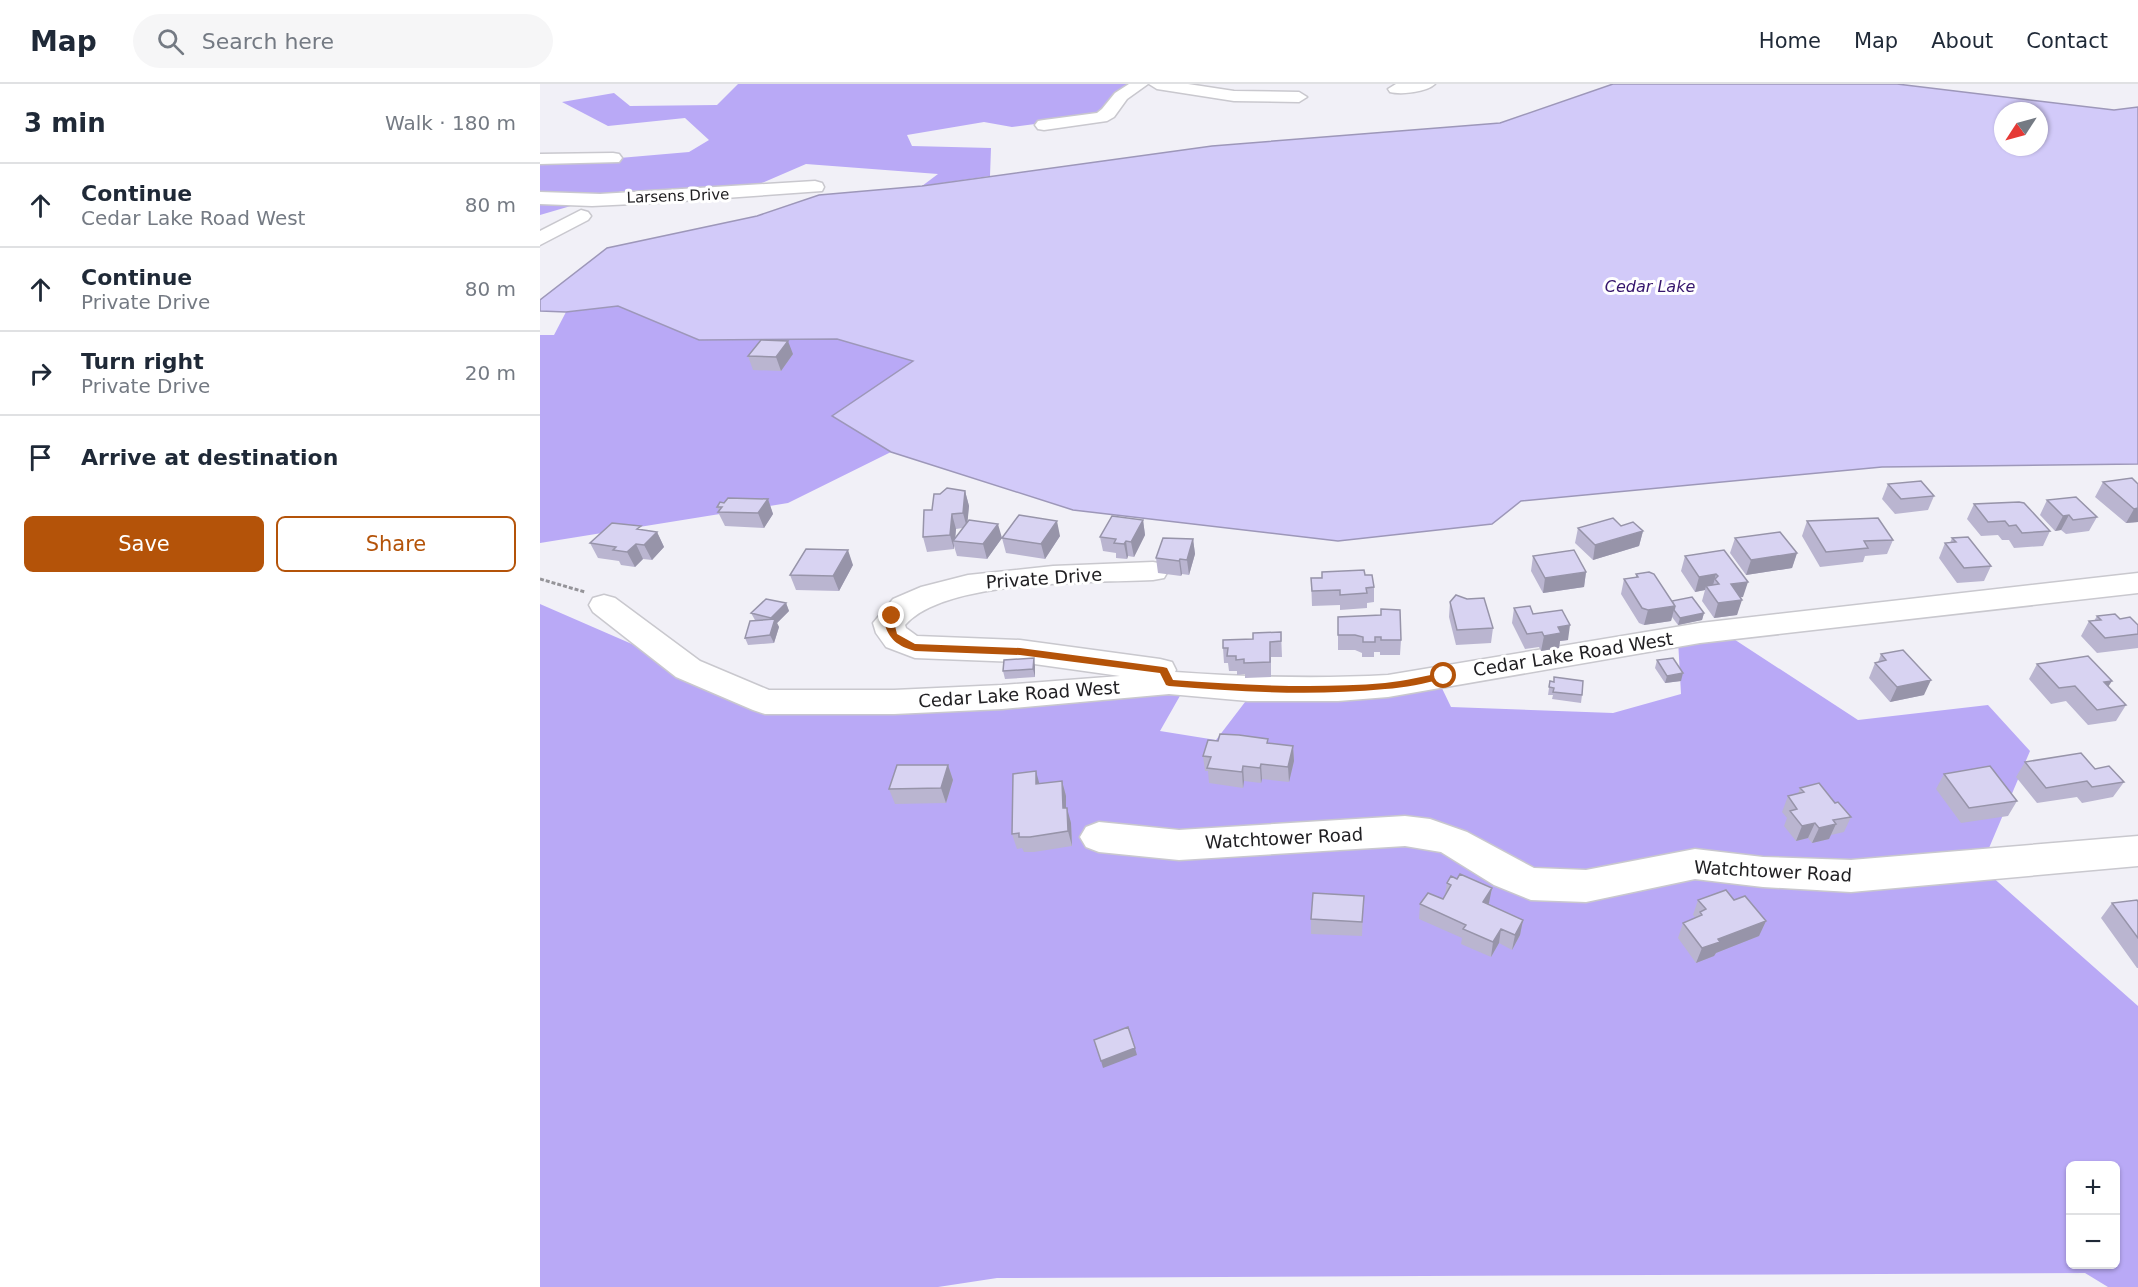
<!DOCTYPE html>
<meta charset="utf-8">
<style>
:root{--surface:#fff;--page:#f6f6f7;--text:#1f2937;--muted:#747a83;--line:#e0e1e3;--accent:#b45309}
body{margin:0;font-family:"DejaVu Sans",sans-serif;background:var(--page);color:var(--text)}
.controls{position:absolute;right:18px;bottom:18px;display:grid;overflow:hidden;border-radius:9px;box-shadow:0 2px 4px #0004}
.controls button{width:54px;height:54px;display:grid;place-items:center;padding:0;border:0;border-bottom:2px solid var(--line);background:var(--surface);color:var(--text);font:30px sans-serif}
.compass{position:absolute;left:1454px;top:18px;width:54px;height:54px;border-radius:50%;background:var(--surface);box-shadow:0 2px 4px #0004;rotate:234deg}
.stop{position:absolute;width:18px;height:18px;margin:-14px;border:4px solid #b45309;border-radius:50%;background:#fff}
.stop.end{background:#b45309;border-color:#fff;box-shadow:0 2px 6px #0008}
.list{margin:0;padding:0;list-style:none}
h2{display:flex;justify-content:space-between;align-items:center;height:78px;margin:0;padding:0 24px;font-size:26px}
h2 small{font-size:20px;font-weight:400;color:var(--muted)}
.list li{display:grid;grid-template-columns:39px 1fr auto;gap:18px;align-items:center;box-sizing:border-box;height:84px;padding:0 24px;border-top:2px solid var(--line)}
.list b{display:block;font-size:22px;white-space:nowrap}
.list p{margin:0;font-size:20px;white-space:nowrap;color:var(--muted)}
.list em{font-size:20px;font-style:normal;color:var(--muted)}
.actions{display:flex;gap:12px;padding:18px 24px}
.actions a{flex:1;padding:14px 0;border:2px solid var(--accent);border-radius:9px;text-align:center;font-size:21px;color:var(--accent)}
.actions .main{background:var(--accent);color:#fff}
.icon{flex:none;width:33px;height:33px;fill:none;stroke:currentColor;stroke-width:2;stroke-linecap:round;stroke-linejoin:round}
.map{position:relative;flex:none;width:1598px;height:1203px;overflow:hidden}
header{display:flex;align-items:center;gap:36px;box-sizing:border-box;height:84px;padding:0 30px;background:var(--surface);border-bottom:2px solid var(--line)}
header strong{font-size:28px}
nav{display:flex;gap:33px;margin-inline-start:auto;font-size:21px}
.search{width:420px;height:54px;background:var(--page);display:flex;align-items:center;gap:15px;box-sizing:border-box;padding:0 21px;border-radius:33px;color:var(--muted);font-size:22px}
main{display:flex}
aside{flex:1;background:var(--surface)}
.map>svg:first-child{display:block}
</style>
<header>
<strong>Map</strong>
<div class="search"><svg class="icon" aria-label="search" viewBox="0 0 24 24"><circle cx="10" cy="10" r="6"/><path d="M15 15l6 6"/></svg>Search here</div>
<nav><a>Home</a><a>Map</a><a>About</a><a>Contact</a></nav>
</header>
<main>
<aside>
<h2>3 min<small>Walk · 180 m</small></h2>
<ul class="list">
<li><svg class="icon" aria-label="ahead" viewBox="0 0 24 24"><path d="M12 20V5M6 11l6-6 6 6"/></svg><div><b>Continue</b><p>Cedar Lake Road West</p></div><em>80 m</em></li>
<li><svg class="icon" aria-label="ahead" viewBox="0 0 24 24"><path d="M12 20V5M6 11l6-6 6 6"/></svg><div><b>Continue</b><p>Private Drive</p></div><em>80 m</em></li>
<li><svg class="icon" aria-label="right" viewBox="0 0 24 24"><path d="M7 20v-9h11M14 6l5 5-5 5"/></svg><div><b>Turn right</b><p>Private Drive</p></div><em>20 m</em></li>
<li><svg class="icon" aria-label="arrive" viewBox="0 0 24 24"><path d="M6 21V4h12l-3 4 3 4H6"/></svg><div><b>Arrive at destination</b></div></li>
</ul>
<div class="actions"><a class="main">Save</a><a>Share</a></div>
</aside>
<div class="map">
<svg width="1598" height="1203" viewBox="0 0 1598 1203">
<rect width="100%" height="100%" fill="#f1f0f7"/>
<path fill="#b9a9f6" fill-rule="evenodd" d="M198,0h401l-43,32 -84,11 -28,-5 -77,13 5,11 79,2 -1,28 -68,10 16,-12 -132,-10 -58,25 -126,2 -82,24v-57l33,4 116,-10 20,-12 -24,-22 -77,8 -46,-24 52,-9 16,13 87,-1z
M78,222l81,34 138,-1 76,22 -80,55 58,36 -103,51 -248,40v-208h14l12,-23z
M0,520l225,98 420,-15 -25,44 56,9 39,-51 183,-9 13,27 162,6 68,-19 -3,-54 45,-8 135,88 130,-15 42,46 -49,116 157,139v281h-30l-23,-14 -1088,5 -59,9h-398zM1530,1082h46v98h-46z"/>
<path fill="#d2caf9" stroke="#9d97b9" stroke-width="1.5" fill-rule="evenodd" d="M1073,0h284l217,26 24,-3v357l-256,3 -361,34 -29,23 -154,17 -265,-31 -182,-58 -59,-36 81,-55 -76,-22 -138,1 -81,-34 -52,6 -26,-1v-11l67,-52 150,-32 62,-21 103,-9 290,-40 288,-23zM1463,27h36v36h-36z"/>
<g fill="none" stroke-linecap="round" stroke-linejoin="round">
<g stroke="#c9c8ce" stroke-width="3">
<path id="minor" d="M589,0h19l-21,15 -13,18 -7,4 -63,9 -6,-1 -3,-4 3,-4 6,-1 53,-7 5,-4 13,-16z
M609,0h39l46,7 65,1 8,5 -8,5 -65,-1 -77,-12z
M856,0h39c-8,8 -34,11 -45,8l-2,-3z
M73,69l6,1 3,4 -3,4 -79,2v-10z
M275,97l7,2 2,4 -2,4 -168,12 -62,3 -52,-2v-12l60,2z
M41,126l7,2 3,4 -3,4 -48,25v-14z
M613,478l11,2 4,7 -4,7 -11,2c-60,3 -208,-1 -248,45l1,3 11,8 103,4 140,19 12,3 4,8 -1,2c71,5 142,7 213,3l312,-52 438,-50v20l-438,50 -312,54 -50,4h-90l-79,-7 -167,15 -108,5h-129l-12,-4 -77,-33 -83,-65 -4,-7 4,-7 11,-3 11,3 85,63 69,29h125l108,-5 118,-9 -100,-14 -105,-4 -29,-11 -10,-14 -3,-10 20,-24 28,-12 47,-12 85,-9z
M865,732l25,3 37,13 67,36 52,2 109,-21 68,8 88,3 287,-24v30l-287,26 -88,-5 -68,-8 -109,23 -55,-2 -37,-15 -53,-33 -36,-6 -226,14 -80,-8 -13,-5 -6,-10 6,-10 13,-5 80,8z"/>
</g>
<path stroke="#959499" stroke-width="3" stroke-dasharray="4 2" stroke-linecap="butt" d="M0,495l45,13"/>
<use href="#minor" fill="#fff" fill-rule="evenodd"/>
</g>
<path fill="#bab5d0" fill-rule="evenodd" d="M253,270l-12,17 -28,-1 -5,-14z
M1592,394l6,44 -12,1 -31,-26 8,-15z
M1348,400l46,12 -6,14 -33,4 -13,-15z
M425,407l4,15 -2,16 35,16 -15,21 -30,-3 -3,-10v3l-27,3 -4,-15zM423,444l-8,10 1,-9z
M228,415l5,15 -9,14 -39,-2 -7,-14 1,-1 -2,-4z
M1507,416l50,17 -8,14 -23,3 -5,-4 -6,1 -15,-16z
M1434,420l76,27 -7,15 -29,2 -5,-8h-7l-4,-5 -17,1 -14,-17z
M603,436l2,15 -11,22 -6,-1 -1,3 -11,-1v-5l-13,-2 -3,-14z
M1267,437l86,19 -6,14 -22,2 -2,6 -43,5 -18,-31z
M1081,442l22,5 -4,15 -46,14 -18,-17 3,-15z
M103,446l14,2 7,15 -12,13 -9,-1 -8,8 -14,-2 -2,-4 -21,-3 -8,-15z
M520,452l-15,23 -39,-6 -4,-15z
M1195,454l62,15 -5,15 -46,7 -16,-22z
M1412,454l39,28 -7,15 -27,2 -18,-25 6,-15h5z
M653,455l2,15 -6,21 -7,-1 -1,2 -23,-3 -2,-15z
M1184,466l19,47h-3l-3,18 -23,3 -12,-17 3,-11 -10,2 -14,-21 4,-15z
M993,472l53,16 -2,15 -41,6 -12,-22z
M313,481l-14,26 -43,-1 -6,-15z
M1096,490l36,27 32,12 -2,7 -24,5 -6,-8 -1,4 -27,4 -5,-2 -18,-29 3,-15 12,-2z
M825,491l9,12v15l-7,1v5l-27,2v-5l-28,1 -1,-28z
M910,518l43,26 -2,15 -35,2 -7,-28z
M246,519l3,8 -12,12 2,4 -5,16 -26,2 -3,-7 11,-17 -1,-1 -4,-7z
M974,524l19,6 35,26 -8,1 -1,7 -18,3 -2,-4 -14,2 -13,-26z
M1557,532l23,3 18,6v23l-41,5 -16,-17 8,-15h5z
M798,533l63,23 -1,15h-20v-3h-6v5h-12v-4l-7,-3h-17z
M741,548l1,25h-11v20l-26,1v-4l-8,1v-4h-8l-1,-8h-4l-1,-15z
M1341,570l43,41 -34,7 -21,-24 6,-15 3,-1z
M1117,576l24,21 -16,2 -10,-15z
M1497,580l71,23 18,18 -10,16 -28,4 -22,-24 -15,3 -22,-25z
M495,582v11l-30,2 -2,-8z
M1010,597l32,14 -1,8 -29,-4 1,-4h-5z
M678,657l50,2 25,3 1,15 -5,21 -27,-3 -1,4 -17,-2 -1,7 -34,-5 -1,-12h-3l-2,-15z
M1485,678l70,7 29,13 -11,15 -31,6 -5,-6 -40,6 -21,-26z
M408,681l5,15 -7,23 -51,1 -6,-15z
M1404,690l73,27 -9,15 -47,7 -25,-34z
M522,697l4,15v12l5,15 1,23 -38,6h-10l-2,-4 -5,1 -5,-15 28,-50z
M1260,704l35,15 16,14 -7,15 -13,3 -2,4 -17,4 -4,-5 -12,3 -12,-15 3,-8 -5,-6 6,-16 10,-2z
M917,795l35,9 -4,16 35,16 -3,15 -8,15 -13,-7 -8,14 -30,-13 1,-6 -43,-19 1,-15 23,-5 2,-4 2,-12z
M1158,816h36l32,21 -7,15 -43,17 -2,3 -18,7 -18,-25 5,-15 13,-5 -3,-3z
M1598,818v66h-1l-36,-50 11,-15z
M823,827l-1,25 -51,-2v-15z"/>
<path fill="#9794a9" d="M248,257l5,13 -12,17 -5,-14z
M425,407l4,15 -2,22 -4,-15z
M228,415l5,15 -9,14 -6,-15z
M1598,424v14l-12,1 8,-14z
M412,430l4,15 -1,12h-2l1,5v3l-4,-14z
M1529,431l-8,15 -6,1 8,-15z
M603,436l2,15 -11,22 -3,-15z
M517,437l3,15 -15,23 -4,-15z
M458,440l4,14 -15,21 -4,-15z
M1103,447l-4,15 -46,14 2,-15z
M117,448l7,15 -12,13 -8,-15z
M653,455l2,15 -6,21 -2,-15z
M586,457l2,15 -1,3 -3,-15z
M96,460l7,15 -8,8 -8,-15z
M308,466l5,15 -14,26 -6,-15z
M1257,469l-5,15 -46,7 5,-15z
M640,475l2,15 -1,2 -2,-15z
M1046,488l-2,15 -41,6 2,-15z
M1176,490l-4,15 -6,-3 -1,4 -10,2 4,-15z
M1208,498l-5,15 -16,2 4,-15z
M1202,516l-5,15 -23,3 4,-15z
M246,519l3,8 -12,12 2,4 -5,16 -4,-8 4,-11 -3,-6z
M1135,522l-4,15 -27,4 4,-15z
M1164,529l-2,7 -24,5 2,-7z
M1030,541l-2,15 -8,1 -1,7 -18,3 3,-15 14,-9z
M494,574l1,8v11l-2,-8z
M1143,589l-2,8 -16,2 2,-7z
M1391,596l-7,15 -34,7 7,-15z
M1572,597l-10,15 2,-14z
M753,662l1,15 -5,21 -1,-15z
M721,680l1,15 -1,4 -1,-15z
M408,681l5,15 -7,23 -5,-15z
M703,682l1,15 -1,7 -1,-16z
M496,687l4,15 -4,-2z
M522,697l4,15v27l-3,-15z
M527,724l4,15 1,23 -4,-15z
M1275,739l-7,15 -12,3 6,-15z
M1296,740l-7,15 -17,4 7,-15z
M952,804l-3,15 -8,14 2,-15z
M983,836l-3,15 -8,15 3,-15z
M1226,837l-7,15 -43,17 -2,3 -18,7 6,-15 16,-9z
M961,845l-2,14 -8,14 2,-15z
M595,964l2,7 -34,13 -2,-7z"/>
<path fill="#d8d3f2" stroke="#9794a9" stroke-width="1.5" d="M221,256l27,1 -12,16 -28,-1z
M1592,394l6,6v24l-4,1 -31,-27z
M1381,397l13,15 -33,3 -13,-15z
M407,404l18,3 -2,22 -11,1 -2,21 -27,2 1,-27h8l2,-16h6z
M1536,413l21,20 -24,3 -4,-5 -6,1 -16,-16z
M188,414l40,1 -10,14 -40,-1 4,-5h-5l3,-5 4,1z
M1479,418l5,1 26,28 -28,2 -6,-8 -7,1 -4,-5 -17,1 -14,-18z
M479,431l38,6 -16,23 -39,-6z
M572,432l31,4 -12,22 -5,-1 -2,3 -10,-1 2,-4 -16,-2z
M1073,434l8,8 12,-4 10,9 -48,14 -17,-17z
M1338,434l15,22 -29,1 4,7 -42,4 -19,-31z
M429,436l29,4 -15,20 -30,-3z
M72,439l29,3 -4,3 20,3 -13,13 -8,-1 -9,8 -14,-2 3,-3 -26,-4z
M1240,448l17,21 -46,7 -16,-22z
M1428,453l23,29 -27,2 -19,-25 11,-1 -4,-4z
M623,454l30,1 -6,21 -7,-1 -1,2 -23,-3z
M266,465l42,1 -15,26 -43,-1z
M1034,466l12,22 -41,6 -12,-22z
M1184,466l24,32 -17,2 11,16 -24,3 -12,-17 13,-2 -4,-5 3,-3 -2,-2 -17,3 -14,-21z
M824,486l1,5h7l2,12 -8,1 1,5 -27,2v-5l-28,1 -1,-13h11v-6z
M1109,488l5,2 21,32 -27,4 -6,-2 -18,-29 14,-2 -2,-3z
M916,511l11,4 17,-1 9,30 -36,2 -7,-28z
M1152,513l12,16 -24,5 -6,-8 1,-4 -3,-5z
M226,515l20,4 -15,15 -20,-5z
M990,522l3,8 29,-4 8,15 -12,2 3,6 -17,3 -2,-4 -15,2 -13,-26z
M841,525l19,1 1,30h-20v-3h-6v5h-12v-5l-8,-2h-17v-18l43,-2z
M1575,530l5,5 10,-2 8,8v9l-33,4 -16,-17 12,-1 -4,-4z
M235,535l-5,16 -25,3 5,-17z
M741,548v9l-11,1v20l-26,1v-4l-8,1v-4h-9l1,-8h-5v-8l30,-1v-6z
M1363,566l28,30 -34,7 -22,-24 11,-3 -5,-6z
M1548,572l24,25 -8,1 22,23 -29,5 -22,-24 -16,2 -22,-24z
M494,574l-1,11 -30,2 1,-11z
M1133,574l10,15 -16,3 -10,-16z
M1014,593l29,4 -1,14 -29,-3 1,-4 -5,-1 1,-6 4,1z
M680,650l19,1 29,4 -1,4 26,3 -5,21 -27,-3 -1,4 -17,-2 -1,6 -35,-4 4,-11 -8,-1 5,-16 10,1z
M1541,669l14,16 14,-3 15,16 -32,5 -5,-6 -41,7 -21,-26z
M357,681h51l-7,23 -52,1z
M1450,682l27,35 -48,7 -25,-34z
M496,687v13l26,-3 1,27h4l1,23 -38,6h-11v-4l-7,1 1,-60z
M1279,699l16,20 3,-1 13,15 -18,3 3,4 -17,4 -4,-5 -13,3 -12,-15 7,-2 -9,-13 16,-4 -4,-4z
M920,790l32,14 -9,14 40,18 -8,15 -14,-6 -8,13 -30,-13 3,-4 -46,-21 8,-11 15,6 8,-14 -4,-2 4,-7 6,3z
M1186,806l8,10 11,-4 21,25 -48,18 2,3 -18,6 -19,-25 19,-8 -2,-3 6,-3 -8,-9z
M773,809l51,3 -2,26 -51,-3z
M1597,816l1,2v36l-26,-35z
M588,943l7,21 -34,13 -7,-21z"/>
<path fill="#b45309" d="M348,529l8,3 -2,6 3,12 18,10 105,4 143,19 4,1 6,12c70,5 141,9 212,3 20,-2 40,-7 59,-11l5,4 -5,3c-19,4 -39,9 -59,10 -72,7 -144,3 -216,-3l-3,-1 -6,-12 -140,-18 -105,-4c-17,-5 -26,-11 -31,-29z"/>
<g text-anchor="middle" dominant-baseline="central" stroke-width="6" stroke-linejoin="round" paint-order="stroke">
<g font-size="15" fill="#212023" stroke="#fff">
<text transform="translate(138 112) rotate(-2)">Larsens Drive</text>
</g>
<g font-size="16" font-style="italic" fill="#36166d" stroke="#fff">
<text x="1110" y="202">Cedar Lake</text>
</g>
<g font-size="18" fill="#212023" stroke="#fff">
<text transform="translate(504 494) rotate(-4)">Private Drive</text>
<text transform="translate(1033 570) rotate(-9)">Cedar Lake Road West</text>
<text transform="translate(479 610) rotate(-4)">Cedar Lake Road West</text>
<text transform="translate(744 754) rotate(-3)">Watchtower Road</text>
<text transform="translate(1233 787) rotate(3)">Watchtower Road</text>
</g>
</g>
</svg>
<div class="controls">
<button>+</button>
<button>−</button>
</div>
<svg class="compass" viewBox="-18 -18 36 36"><path d="M0-13l5 13h-10z" fill="#e53935"/><path d="M0 13l5-13h-10z" fill="#747a83"/></svg>
<div class="stop" style="left:904px;top:592px"></div>
<div class="stop end" style="left:352px;top:532px"></div>
</div>
</main>
